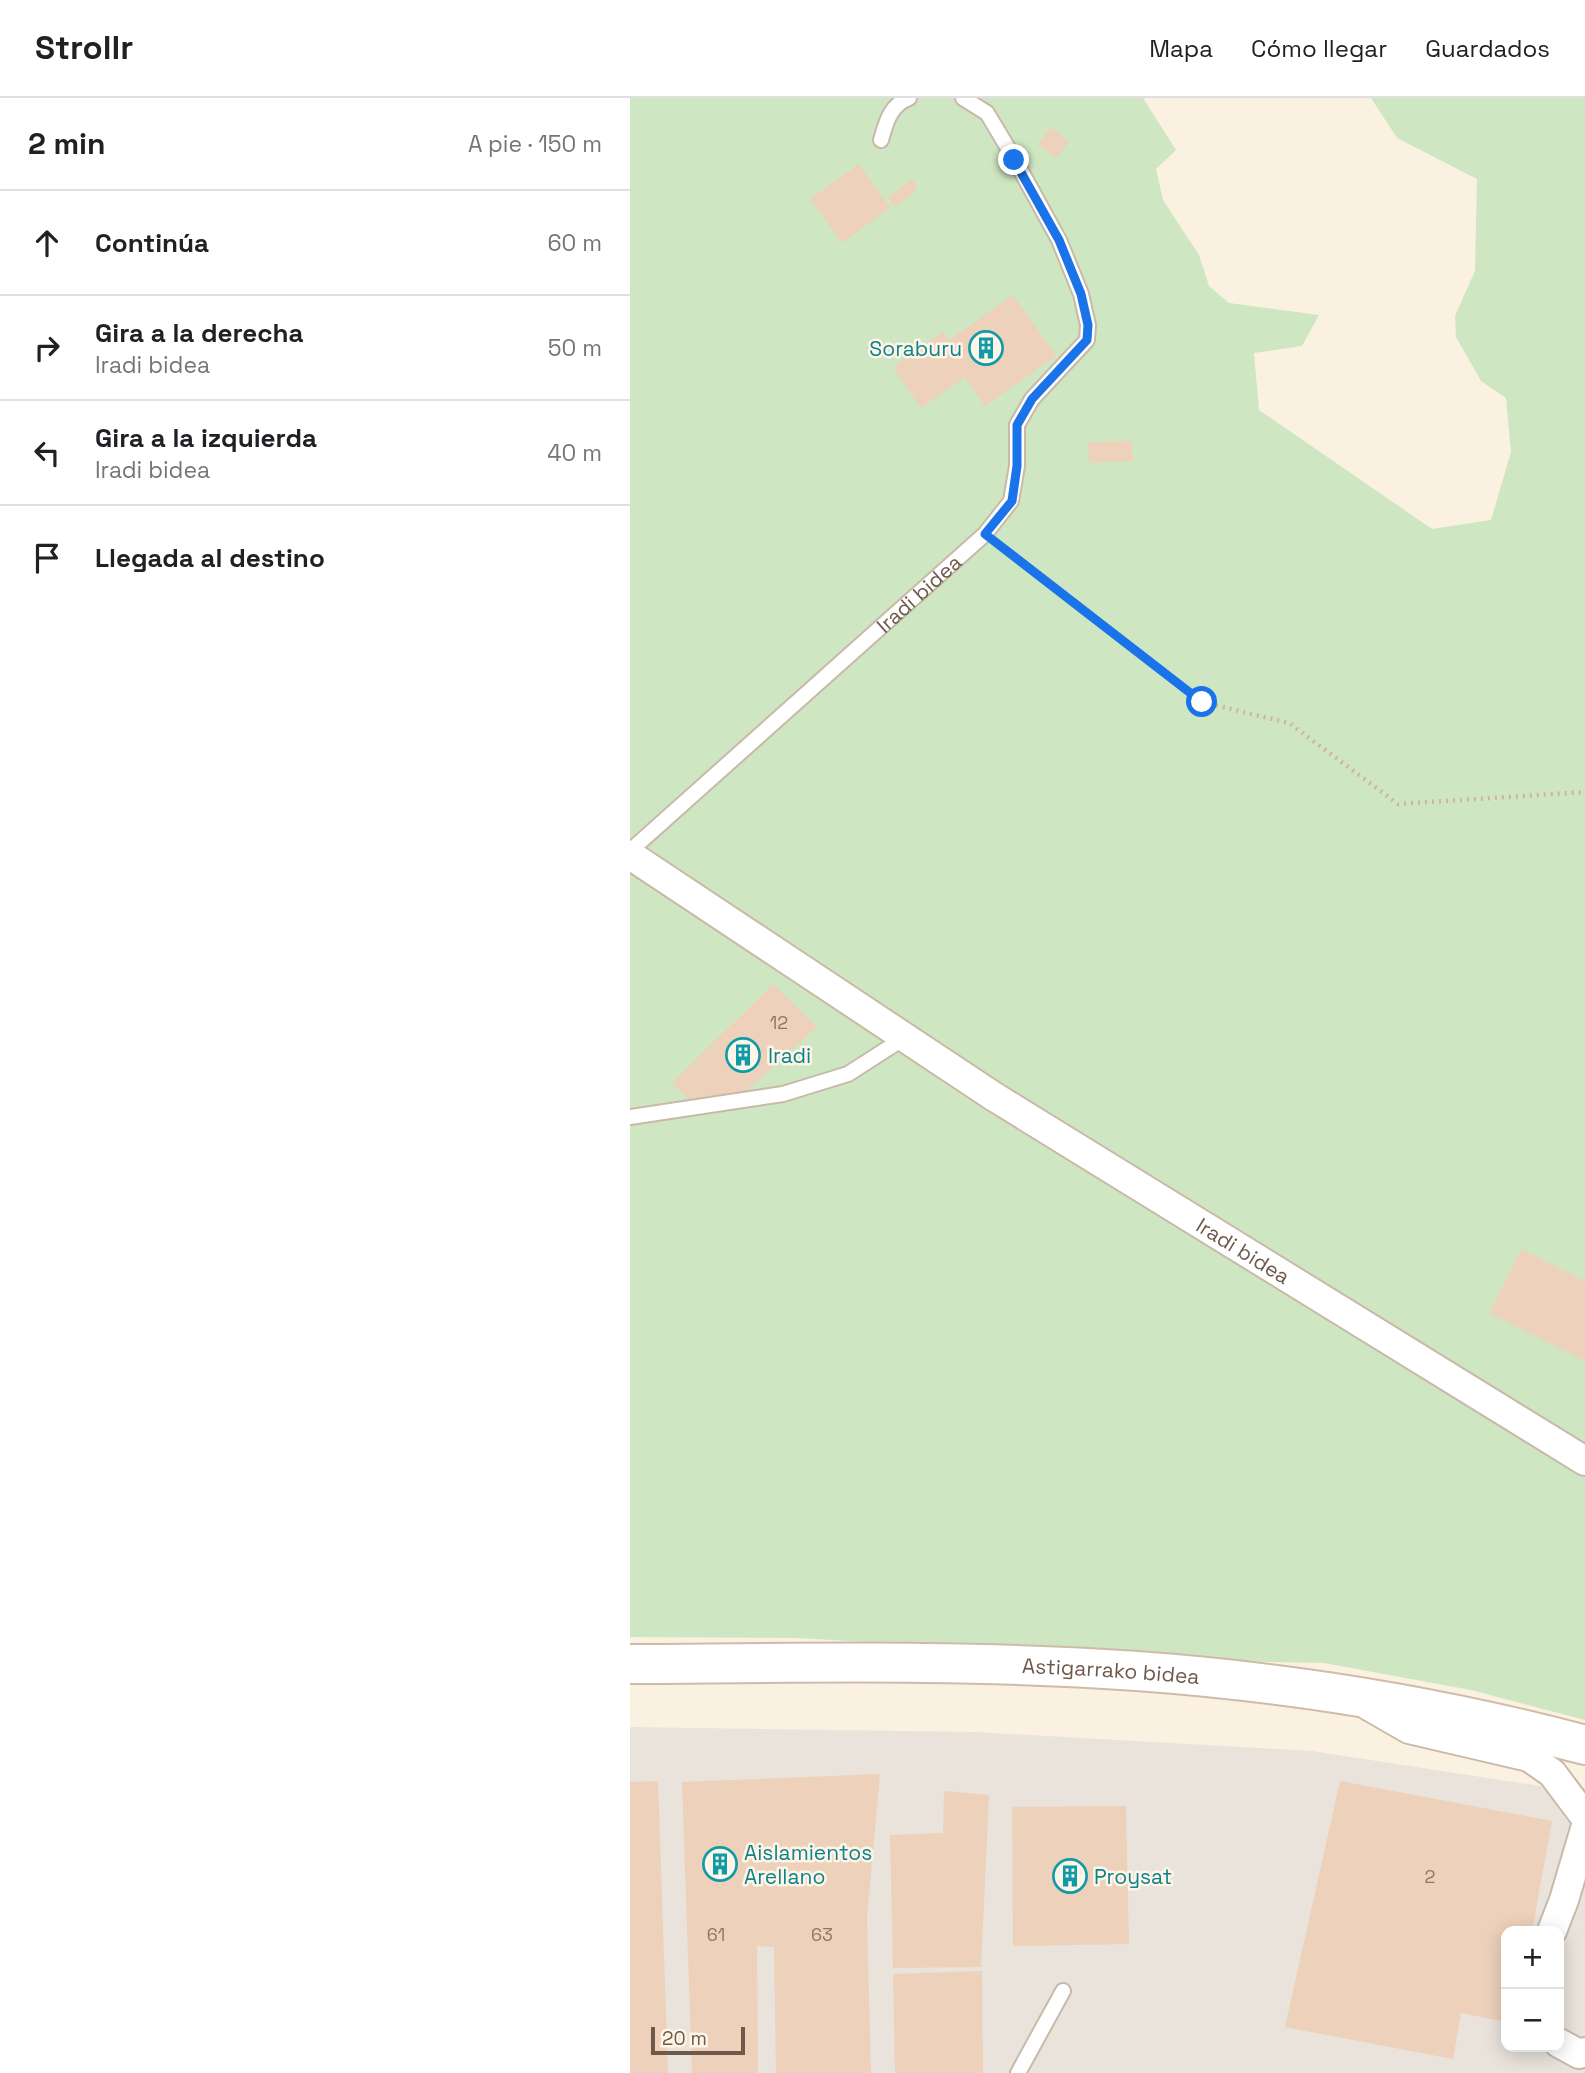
<!DOCTYPE html>
<html lang="es">
<meta charset="utf-8">
<style>
:root{--surface:#fff;--page:#f2f2f2;--text:#202124;--muted:#757577;--line:#e0e0e0}
body{margin:0;font-family:"Space Grotesk",sans-serif;background:var(--page);color:var(--text)}
.controls{position:absolute;right:21px;bottom:21px;display:grid;overflow:hidden;border-radius:14px;box-shadow:0 4px 18px #0003}
.controls button{width:63px;height:63px;display:grid;place-items:center;padding:0;border:0;border-bottom:2px solid var(--line);background:var(--surface);color:var(--text);font:35px sans-serif}
.scale{position:absolute;left:21px;bottom:18px;width:94px;box-sizing:border-box;padding-left:7px;border:4px solid #6f594a;border-top:0;font-size:19px;line-height:24px;white-space:nowrap;color:#6f594a;-webkit-text-stroke:5px #fef5e6;paint-order:stroke}
.stop{position:absolute;width:21px;height:21px;margin:-16px;border:5px solid #1a73e8;border-radius:50%;background:#fff}
.stop.end{background:#1a73e8;border-color:#fff;box-shadow:0 2px 7px #0008}
.list{margin:0;padding:0;list-style:none}
h2{display:flex;justify-content:space-between;align-items:center;height:91px;margin:0;padding:0 28px;font-size:30px}
h2 small{font-size:23px;font-weight:400;color:var(--muted)}
.list li{display:grid;grid-template-columns:46px 1fr auto;gap:21px;align-items:center;box-sizing:border-box;height:105px;padding:0 28px;border-top:2px solid var(--line)}
.list b{display:block;font-size:26px;white-space:nowrap}
.list p{margin:0;font-size:23px;white-space:nowrap;color:var(--muted)}
.list em{font-size:23px;font-style:normal;color:var(--muted)}
.icon{flex:none;width:38px;height:38px;fill:none;stroke:currentColor;stroke-width:2;stroke-linecap:round;stroke-linejoin:round}
.map{position:relative;flex:none;width:955px;height:1975px;overflow:hidden}
header{display:flex;align-items:center;gap:42px;box-sizing:border-box;height:98px;padding:0 35px;background:var(--surface);border-bottom:2px solid var(--line)}
header strong{font-size:33px}
nav{display:flex;gap:38px;margin-inline-start:auto;font-size:24px}
main{display:flex}
aside{flex:1;background:var(--surface)}
.map>svg:first-child{display:block}
</style>
<header>
<strong>Strollr</strong>
<nav><a>Mapa</a><a>Cómo llegar</a><a>Guardados</a></nav>
</header>
<main>
<aside>
<h2>2 min<small>A pie · 150 m</small></h2>
<ul class="list">
<li><svg class="icon" aria-label="ahead" viewBox="0 0 24 24"><path d="M12 20V5M6 11l6-6 6 6"/></svg><div><b>Continúa</b></div><em>60 m</em></li>
<li><svg class="icon" aria-label="right" viewBox="0 0 24 24"><path d="M7 20v-9h11M14 6l5 5-5 5"/></svg><div><b>Gira a la derecha</b><p>Iradi bidea</p></div><em>50 m</em></li>
<li><svg class="icon" aria-label="left" viewBox="0 0 24 24"><path d="M17 20v-9H6M10 6l-5 5 5 5"/></svg><div><b>Gira a la izquierda</b><p>Iradi bidea</p></div><em>40 m</em></li>
<li><svg class="icon" aria-label="arrive" viewBox="0 0 24 24"><path d="M6 21V4h12l-3 4 3 4H6"/></svg><div><b>Llegada al destino</b></div></li>
</ul>
</aside>
<div class="map">
<svg width="955" height="1975" viewBox="0 0 955 1975">
<rect width="100%" height="100%" fill="#faf1e1"/>
<path fill="#e9e3dc" fill-rule="evenodd" d="M0,1629l345,5 337,19 273,42v280h-955zM876,1833h53v116h-53z"/>
<path fill="#cee6c1" d="M0,0h513l33,52 -20,19 7,31 36,55 10,31 20,17 90,12 -17,31 -48,7 5,57 173,119 59,-9 20,-68 -5,-54 -25,-17 -25,-44 -1,-21 20,-45 2,-92 -80,-41 -26,-40h214v1622l-114,-30 -147,-27 -147,-3 -380,-22 -167,-1z"/>
<path fill="#edd1ba" d="M421,29l18,15 -13,16 -18,-14z
M229,66l31,44 -48,35 -32,-44z
M282,81l5,7 -2,6 -20,15 -7,-10z
M383,197l43,61 -71,50 -20,-29 -44,31 -28,-40 50,-36 6,8z
M502,343l1,20 -44,2 -1,-21z
M143,886l44,43 -72,65 -56,8 -17,-17z
M891,1151l64,32v80l-96,-48z
M250,1676l-13,144 4,155h-95l-2,-126 -17,-1 1,127h-66l-10,-291z
M28,1683l10,292h-38v-291z
M710,1683l212,40 -20,110h-26v91l-45,-9 -8,46 -168,-32z
M314,1693l45,4 -8,172 -88,1 -3,-133 53,-2z
M496,1708l3,138 -116,2 -1,-139z
M352,1873l1,102h-88l-2,-99z"/>
<g fill="none" stroke-linecap="round" stroke-linejoin="round">
<g stroke="#c9b9a9" stroke-width="18">
<g id="service">
<path d="M251,42c5,-17 9,-35 28,-42"/>
<path id="s1" d="M0,753l355,-317 26,-33 6,-35v-41l15,-26 55,-59 1,-15 -7,-31 -22,-54 -44,-80 -28,-47 -24,-15"/>
<path d="M0,1019l153,-23 65,-20 56,-36"/>
<path d="M388,1975l45,-82"/>
</g>
</g>
<g stroke="#c9b9a9" stroke-width="32">
<g id="minor">
<path id="s2" d="M0,757l363,241 592,365"/>
<path d="M739,1608l40,23 120,28 23,16 33,44"/>
<path d="M922,1833l12,-31 21,-71"/>
<path d="M929,1945l20,11 6,-2"/>
</g>
</g>
<g stroke="#cfbba9" stroke-width="42">
<g id="secondary">
<path id="s3" d="M0,1566c169,-1 339,-5 507,7 151,11 302,35 448,74"/>
</g>
</g>
<path stroke="#d2b49e" stroke-width="4.5" stroke-dasharray="2 5" stroke-linecap="butt" d="M373,450l199,154 87,21 109,81 187,-12"/>
<use href="#service" stroke="#fff" stroke-width="14"/>
<use href="#minor" stroke="#fff" stroke-width="28"/>
<use href="#secondary" stroke="#fff" stroke-width="38"/>
</g>
<g fill="none" stroke-linecap="round" stroke-linejoin="round">
<path stroke="#1a73e8" stroke-width="9" d="M384,62l45,80 22,54 7,31 -1,15 -55,59 -15,26v41l-5,35 -27,33 217,168"/>
</g>
<defs>
<g id="building-ring" transform="scale(1.75)"><circle r="9.5" fill="#fef5e6" stroke="#0f9aa8" stroke-width="1.5"/><path d="M-4-6H4V6H1V3H-1V6H-4ZM-2.5-4.3h1.7v1.8h-1.7ZM.8-4.3h1.7v1.8H.8ZM-2.5-1h1.7V.8h-1.7ZM.8-1h1.7V.8H.8Z" fill="#0f9aa8"/></g>
</defs>
<g fill-rule="evenodd">
<use href="#building-ring" x="356" y="250"/>
<use href="#building-ring" x="113" y="957"/>
<use href="#building-ring" x="90" y="1766"/>
<use href="#building-ring" x="440" y="1778"/>
</g>
<g text-anchor="middle" dominant-baseline="central" stroke-width="5" stroke-linejoin="round" paint-order="stroke">
<g font-size="18" fill="#8e7766">
<text x="149" y="924">12</text>
<text x="800" y="1778">2</text>
<text x="86" y="1836">61</text>
<text x="192" y="1836">63</text>
</g>
<g font-size="21" fill="#0d838f" stroke="#fef5e6" text-anchor="start">
<text x="332" y="250" text-anchor="end">Soraburu</text>
<text x="138" y="957">Iradi</text>
<text x="114" y="1754">Aislamientos<tspan x="114" dy="24">Arellano</tspan></text>
<text x="464" y="1778">Proysat</text>
</g>
<g font-size="21" fill="#6f594a" stroke="#fef5e6">
<text stroke="none"><textPath href="#s1" startOffset="387">Iradi bidea</textPath></text>
<text stroke="none"><textPath href="#s2" startOffset="730">Iradi bidea</textPath></text>
<text stroke="none"><textPath href="#s3" startOffset="481">Astigarrako bidea</textPath></text>
</g>
</g>
</svg>
<div class="controls">
<button>+</button>
<button>−</button>
</div>
<div class="scale">20 m</div>
<div class="stop" style="left:572px;top:604px"></div>
<div class="stop end" style="left:384px;top:62px"></div>
</div>
</main>
